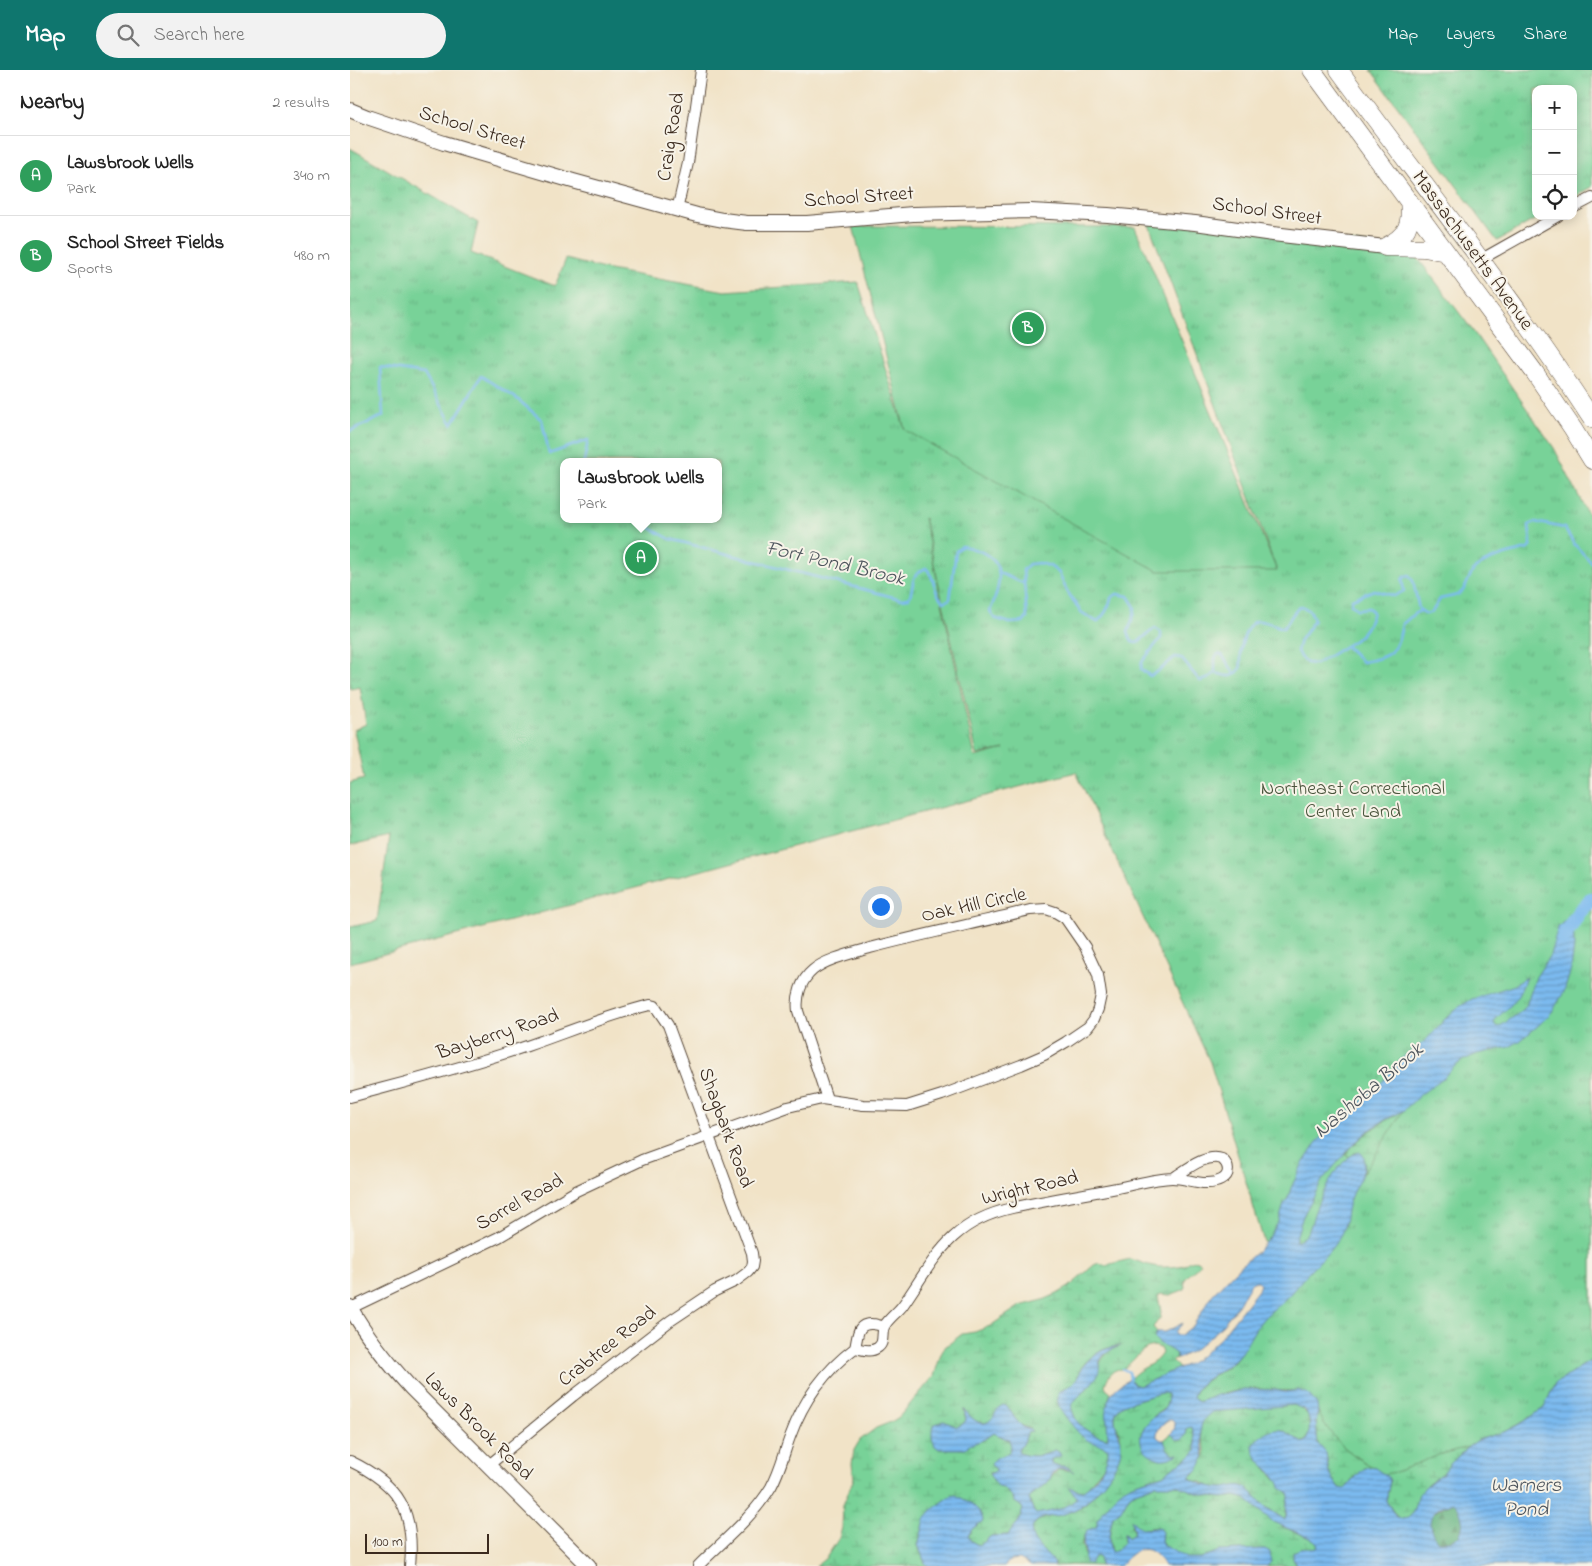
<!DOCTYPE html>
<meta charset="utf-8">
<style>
:root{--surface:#fff;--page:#f2f2f2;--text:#222;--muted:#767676;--line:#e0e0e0;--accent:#0f766e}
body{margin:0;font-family:"Indie Flower",sans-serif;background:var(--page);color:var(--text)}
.controls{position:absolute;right:15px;top:15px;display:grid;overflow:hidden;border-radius:10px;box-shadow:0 2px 12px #0003}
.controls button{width:45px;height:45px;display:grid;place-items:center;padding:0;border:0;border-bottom:1px solid var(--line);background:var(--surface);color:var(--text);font:25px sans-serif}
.scale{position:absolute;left:15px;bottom:12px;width:124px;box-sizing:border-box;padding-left:5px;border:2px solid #3b2a1e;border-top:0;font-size:14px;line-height:18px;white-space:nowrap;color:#3b2a1e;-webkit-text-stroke:4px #f7f3e8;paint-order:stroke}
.you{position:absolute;left:530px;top:836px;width:18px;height:18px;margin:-12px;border:4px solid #fff;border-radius:50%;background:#1a73e8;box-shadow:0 0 0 8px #1a73e833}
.badge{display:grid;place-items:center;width:32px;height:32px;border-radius:50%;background:var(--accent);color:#fff;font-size:16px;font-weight:700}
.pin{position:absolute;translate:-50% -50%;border:2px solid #fff;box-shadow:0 1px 5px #0006}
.popup{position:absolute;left:210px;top:388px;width:162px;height:65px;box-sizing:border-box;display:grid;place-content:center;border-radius:10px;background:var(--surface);filter:drop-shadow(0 1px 4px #0005);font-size:16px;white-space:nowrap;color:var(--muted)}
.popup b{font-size:19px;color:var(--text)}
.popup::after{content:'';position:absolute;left:50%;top:100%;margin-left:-10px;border:10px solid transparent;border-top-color:var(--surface)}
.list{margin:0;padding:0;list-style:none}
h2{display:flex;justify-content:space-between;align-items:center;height:65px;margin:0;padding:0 20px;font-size:21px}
h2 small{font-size:16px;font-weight:400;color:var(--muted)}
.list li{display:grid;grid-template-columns:32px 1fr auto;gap:15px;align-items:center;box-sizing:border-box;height:80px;padding:0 20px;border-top:1px solid var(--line)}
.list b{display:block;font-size:19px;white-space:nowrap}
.list p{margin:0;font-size:16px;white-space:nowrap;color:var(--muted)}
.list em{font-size:16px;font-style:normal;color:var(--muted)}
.icon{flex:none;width:28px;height:28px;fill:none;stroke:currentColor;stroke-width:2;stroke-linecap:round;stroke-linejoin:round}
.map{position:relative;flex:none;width:1242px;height:1496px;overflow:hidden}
header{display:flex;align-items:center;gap:30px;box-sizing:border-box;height:70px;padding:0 25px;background:var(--accent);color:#fff}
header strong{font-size:24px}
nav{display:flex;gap:28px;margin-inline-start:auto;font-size:18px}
.search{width:350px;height:45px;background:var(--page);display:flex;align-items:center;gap:12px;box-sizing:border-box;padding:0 18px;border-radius:28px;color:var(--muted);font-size:19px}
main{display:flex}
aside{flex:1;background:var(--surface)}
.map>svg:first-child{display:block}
</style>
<header>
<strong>Map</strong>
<div class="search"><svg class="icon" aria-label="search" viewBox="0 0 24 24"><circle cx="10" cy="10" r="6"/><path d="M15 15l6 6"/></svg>Search here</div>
<nav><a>Map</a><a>Layers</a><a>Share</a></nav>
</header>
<main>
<aside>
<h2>Nearby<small>2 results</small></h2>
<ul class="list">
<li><span class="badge" style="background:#2e9e5b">A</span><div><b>Lawsbrook Wells</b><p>Park</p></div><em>340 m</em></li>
<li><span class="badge" style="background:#2e9e5b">B</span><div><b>School Street Fields</b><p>Sports</p></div><em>480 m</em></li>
</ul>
</aside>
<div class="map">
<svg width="1242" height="1496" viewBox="0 0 1242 1496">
<defs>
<pattern id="grass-tufts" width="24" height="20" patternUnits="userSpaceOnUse" patternTransform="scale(1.25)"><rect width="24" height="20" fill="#78d298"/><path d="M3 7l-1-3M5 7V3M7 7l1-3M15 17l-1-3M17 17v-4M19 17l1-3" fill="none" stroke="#69b483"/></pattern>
<pattern id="forest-firs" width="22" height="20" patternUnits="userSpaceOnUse" patternTransform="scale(1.25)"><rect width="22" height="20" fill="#62b480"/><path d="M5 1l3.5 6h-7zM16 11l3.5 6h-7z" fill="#529368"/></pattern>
<pattern id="wetland-marsh" width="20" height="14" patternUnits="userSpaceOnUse" patternTransform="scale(1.25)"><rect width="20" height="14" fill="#78d298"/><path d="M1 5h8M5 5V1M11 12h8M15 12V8" fill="none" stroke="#69b483"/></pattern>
<pattern id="water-rules" width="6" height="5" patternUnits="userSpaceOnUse" patternTransform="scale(1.25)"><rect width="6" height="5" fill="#7bbaef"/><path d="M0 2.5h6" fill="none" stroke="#6697c1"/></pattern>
</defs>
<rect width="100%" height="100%" fill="#f7f3e8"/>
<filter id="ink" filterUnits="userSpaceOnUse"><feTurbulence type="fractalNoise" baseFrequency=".02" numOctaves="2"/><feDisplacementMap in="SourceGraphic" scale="10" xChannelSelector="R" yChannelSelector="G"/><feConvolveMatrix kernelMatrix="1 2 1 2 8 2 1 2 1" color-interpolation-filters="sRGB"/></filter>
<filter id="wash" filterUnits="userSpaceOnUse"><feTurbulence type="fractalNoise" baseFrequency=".0096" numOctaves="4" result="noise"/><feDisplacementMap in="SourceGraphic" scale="20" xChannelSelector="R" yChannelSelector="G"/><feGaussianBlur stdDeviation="1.12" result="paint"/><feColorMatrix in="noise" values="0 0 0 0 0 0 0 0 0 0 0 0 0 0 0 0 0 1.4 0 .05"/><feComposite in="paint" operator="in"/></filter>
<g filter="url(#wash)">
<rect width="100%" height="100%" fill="#f1e3c7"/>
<path fill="url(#grass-tufts)" stroke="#5a7e5b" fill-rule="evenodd" d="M1021,0h221v117l-19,11v-109h-37v127h5l-44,25z
M0,78l128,75 -7,30 84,33 11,-27 38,10 121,22 133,-9 47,148 372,141 -130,-352 264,30 62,82 81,117 38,74v839c-14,5 -24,17 -37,22l-11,25 -19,13 -18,10 -29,9 -35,33 -88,4 -57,-87c-14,2 -28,-1 -42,-1 -17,0 -41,6 -57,13l-4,-2 -2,-4c6,-15 26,-22 38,-32 11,-10 15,-23 24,-35 7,-11 17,-19 27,-27l-72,-240 -134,-290 -726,191v-36l27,-6 12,-84 -39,9v-63l14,-4 -10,-49 12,-6 -6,-37 -10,2zM214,392h154v57h-154zM574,448l53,237 27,-6 -29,8z"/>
<path fill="url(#forest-firs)" stroke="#4e6f4f" d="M1103,1433c10,5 13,25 5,33 -5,6 -13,5 -20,5 -17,-19 -6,-31 15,-38z"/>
<path fill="url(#wetland-marsh)" stroke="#5a7e5b" d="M1053,1041l-40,63 2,-11 -9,-11 -7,6 -1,-3h-3c16,-20 35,-32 58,-44z
M780,1189c15,4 22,9 38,8 5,0 12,-1 16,-2 6,-3 7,-6 14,-4l2,3c-5,7 -12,10 -16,17l1,6 -2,3 -13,5 -9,-1 -3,2 3,16 -1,6 -7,9 4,5 -3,5c5,8 16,11 22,17l1,5 -5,2 7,7 -40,18 -5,-2 -4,-5c9,-12 25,-13 32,-26l-2,-5c-14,-8 -26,14 -36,20 -5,3 -3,0 -8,2 -6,2 -10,10 -11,16l2,3 4,3 -2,6 -1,41c-16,-4 -30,-11 -35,-26 -1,-4 -2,-4 -1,-8 4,-9 15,-14 20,-23 7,-15 9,-30 26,-35 -15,-1 -32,11 -39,25 -1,4 -2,8 -5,11 -3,2 -7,4 -11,5l-5,16c7,16 22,28 36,37 5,3 10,5 14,8l1,7 -3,7 -19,25 -6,3 -12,-3 8,9c-7,13 -28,15 -41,17l-2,-2 -5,-14c4,-6 11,-8 16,-13 6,-5 8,-12 14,-16l13,2 -6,-5h-7l-8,-3v-3l8,-8 -5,-2c-8,6 -27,9 -36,2l1,-4c7,-5 5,-9 9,-16l4,-1 -3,-3c-9,-1 -16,-10 -19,-18 -22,10 -26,23 -46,0l2,10 -3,4 -6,3 -13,-6 2,28 6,-1 11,1 6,-4 14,-5 11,-7 15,7 3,6 -3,7 -13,5v14l-7,1 9,13 5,2 9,8 3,6 6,4 2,3 -4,12 -11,14 -17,1 -8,7 -5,2 -7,-4 -3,-4 4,-8 6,-4 -27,-29 -27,28 -6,21 7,18 3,3h-112l10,-8 13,-20 3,-10 1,-23 11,-27 -2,-14 2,-14 6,-10 16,-12 15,-6 8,-5 35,-41 7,-22 4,-7 17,-13 13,-2 15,-6 30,-20 23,-6 14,-6 12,-7 25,-22 5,-2 7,2z
M813,1323l4,1 1,6 -3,8 -10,7 -15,22 32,17 -5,-4 -3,-10 7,-6 7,5 8,-4 1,-7 5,-2c1,9 5,17 4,25l-7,7 -14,8 -12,9 -31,9 -35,42 -10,5 -4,6 -1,7 3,12 8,2 2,-2 4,1 1,5v4l-29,-1 -16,1c-5,-13 -27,-20 -23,-37 3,-12 19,-12 29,-14 9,-3 17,-6 24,-11 16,-15 34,-39 36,-61 1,-7 -5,-15 -6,-22 -2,-16 14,-18 26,-22 7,-2 14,-5 22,-6z
M944,1335l7,3 7,7c1,10 5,23 -6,28 -5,-6 -13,-7 -19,-13l-26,28 31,34 1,4c-4,8 -2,16 -4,24l-23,-16 -38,-16 -12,-1 -11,-5 -6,-1 -6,-4 5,-3 11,-19v-7l-5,-17 1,-9 4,-5 7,-6z
M968,1341c11,26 32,44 57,57l-7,-1 -13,10 -10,12 -6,-1 -10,-15 -3,-20 -8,-8 -2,-23z
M1118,1377l-17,16 -8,10 -17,13 -14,28 -4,5h-5l-6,-2 -11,-16 4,-20 -6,-7 12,-2 45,-18z
M815,1414l11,1 21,8 25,5 13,-2 11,3 35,27 33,14 3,3 1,4 -18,2 -7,9 3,8h-29l4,-4 -6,-13h-5l-41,2 -18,7h-16l-22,-13 -2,-4 1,-5 -4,-9 -16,2 -11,-4 3,9 -6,4 -4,-5v9l-8,9 -5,1c-3,-12 -1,-24 2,-36l9,-7 7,-13 6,-4 20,-7z"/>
<path fill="#78d298" stroke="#5a7e5b" d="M503,156l282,1 142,344h-119l-253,-141z"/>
<path fill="url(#water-rules)" stroke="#5b7286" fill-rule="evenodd" d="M1223,843l1,34 -3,22 -7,23 -12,20 -12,12 -20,17 -11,6 -32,7 -11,5 -11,7 -12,12 -23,17 -17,16 -20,10 -16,11 -13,12 -31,35 -20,37 -8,25c4,-1 9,-3 12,-8 4,-5 5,-13 7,-19 6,-17 26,-59 46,-62l4,4c2,21 -8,25 -14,43 -4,10 -3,22 -8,33 -11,22 -26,31 -41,49 -6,7 -11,14 -18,20 -6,6 -14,11 -20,18 -11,12 -16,29 -28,40 -12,13 -36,20 -42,37l2,4 4,2 18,-7 10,-1 17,-5 32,1 9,2 13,-2 9,3 10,11 1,7 -2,11 1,12 1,10 8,9 3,20 10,15 6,1 17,-19 6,-3 7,1 13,9 2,4 -4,20 10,16 7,2 5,-1 4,-4 7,-20 7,-8 17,-13 8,-10 17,-16 10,-7 29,-9 18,-10 19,-13 11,-25c13,-5 23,-17 37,-22v205h-296l-3,-8v-6l7,-3 18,-2 -1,-4 -3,-3 -41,-18 -27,-23 -11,-3 -13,2 -25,-5 -21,-8h-21l-20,7 -6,4 -7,13 -9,7c-3,12 -6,24 -2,36l5,-1 8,-9v-9l4,5 6,-4 -3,-15c8,11 15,11 27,8l4,5 -1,9 2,4 23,13h15l18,-7 41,-2h5l5,3 1,10 -4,4h-103c-13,-24 -29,-20 -44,0h-20v-4l-1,-5 -3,-1 -3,2 -3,6 -5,-1c-2,-5 1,-7 0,-12 -2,-7 -4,-17 5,-22 2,-1 5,-1 7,-3v-6l17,-23 9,-8 9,-5 31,-9 12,-9 14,-8 7,-7v-6l-4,-18 -5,1 -1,7 -4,5h-4l-7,-6c4,-6 6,-8 1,-14h-4c-6,4 -12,10 -11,17l4,3h3c3,10 5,14 15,14 -6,3 -12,6 -19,5 -20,-6 -26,-22 -11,-38 4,-5 11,-7 15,-12 4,-4 4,-10 3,-15l-4,-1c-8,1 -15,4 -22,6 -12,4 -28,6 -26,22 2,13 8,19 5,33 -3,15 -24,40 -35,49 -7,6 -15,9 -24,12 -10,2 -26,1 -29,14 -3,14 17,24 23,37h-24l-11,-7 -9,1 -7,6h-76l-3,-3 -7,-18 8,-28 7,-8 18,-13 5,-1 16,9 7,7 3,5 1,5 -11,8 -4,7 3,5 7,4 5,-2 8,-7 17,-1 11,-14 4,-12 -2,-3 -6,-4 -3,-6 -9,-8 -5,-1 -9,-13 7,-3 -1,-3 -4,-3c2,-8 11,-9 18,-12l2,-7 -2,-6 -15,-7 -11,7 -14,5 -5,4h-25l-4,-3 -3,-9v-7l3,-6 9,-3 13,6 6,-3 3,-4 -2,-11c13,17 25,21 34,-1l5,-3 4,1c5,7 8,14 15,20 3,3 7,2 10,5l-4,1c-4,7 -2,11 -9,16l-1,4c9,6 28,5 36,-2l5,2 2,4 -10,3v4l8,3h7l8,6c-5,-2 -11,-5 -16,-3 -5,2 -7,9 -10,13 -6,7 -14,9 -19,17l5,13 2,2c12,-2 34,-5 41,-17l-9,-10 13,4c12,-5 29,-29 27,-42 -6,-5 -14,-5 -21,-9 -7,-3 -28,-30 -29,-37 -1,-3 0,-8 1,-11 5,-5 13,-6 17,-11 2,-3 3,-8 5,-11 8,-15 24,-23 40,-24 -7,2 -18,7 -21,15 -1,5 0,10 -3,15 -5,9 -22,22 -25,29 -1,4 0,4 1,8 5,15 19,22 35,26 -1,-29 -8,-44 22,-60l4,5 5,2 40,-18 10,-4 12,-8 19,-18 38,-48 2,-6 -2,-3h-2l-5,2 -15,25 -18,22 -24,20 -17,9 -1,-5c-6,-6 -18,-9 -22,-17l3,-5h8l18,-9 -8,9 1,3h5l12,-9 20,-32 23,-24 21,-18 11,-13 11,-18 5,-17 4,-6 3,-10 11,-23 15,-23 65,-60 20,-24 24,-18 21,-23 12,-10 13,-8 40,-13 14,-9c-3,9 -8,21 -15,28 -5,6 -13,10 -17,17l1,4 4,1 23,-16 4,-5 10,-29 14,-22 8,-28zM944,1335c3,2 8,3 11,5 6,7 6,25 0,32l-3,1c-3,-3 -17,-12 -20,-13 -11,-2 -23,6 -29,14 -1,20 24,25 27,44l8,4 1,4c-4,8 -1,16 -4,24 -7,-5 -16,-10 -23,-16 -7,-6 -10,-15 -20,-18 -7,-2 -13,2 -20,2 -7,0 -28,-5 -33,-11 34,-22 -6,-45 23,-65zM1103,1433c9,5 13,25 5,33 -5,6 -13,5 -20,5 -10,-11 -12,-26 3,-34 4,-2 8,-3 12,-4z"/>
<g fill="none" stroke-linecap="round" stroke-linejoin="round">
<path stroke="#7bbaef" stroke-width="2.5" d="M0,361l33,-15 -3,-49 44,7 28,50 29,-48 35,22 26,22 7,34 39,-14 -4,22
M284,449l36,20 231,60 8,-1c7,-15 -1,-22 17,-30 10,10 7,26 18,34l6,-3 6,-48 6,-5c43,8 43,30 28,65l4,7 16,5 14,-1 3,-5 -4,-47 6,-6 10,-1 11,3 9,7 8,18 14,21 16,10c8,-7 12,-14 14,-24l6,-4 11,2 7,11 -1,8 -6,17 4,10 5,1 18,-15 6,4v6l-19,24 -1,7 9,7 10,-6 15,-13 6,1 19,23 7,-2 8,-6c6,1 14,5 19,2 10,-6 6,-16 7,-25 1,-9 6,-27 16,-29 10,-1 18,5 26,7 8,-7 9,-18 19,-22l9,6 3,8 -14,20 -3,11 3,6 7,6 9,1 39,-24c9,-7 15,-17 18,-28l-4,-4 -12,1 -6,-5 1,-5 22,-9 20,6 10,-5 -2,-11 2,-3 5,-2 4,6 6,28 7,5 6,-2 8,-13c6,-2 15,-2 19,-5 10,-6 8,-19 17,-26 13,-10 36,-15 52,-19l3,-4 -2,-20 6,-3 29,6 11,17 17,18
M649,503l24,10
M996,576l16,16c27,-4 36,-10 40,-38 7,-4 10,-12 19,-13
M865,603v-15l3,-4 4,1 13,19
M773,1299l6,3 1,7"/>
<path stroke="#7bbaef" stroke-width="15" d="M1213,868l16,-26 13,-13"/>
</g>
</g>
<g filter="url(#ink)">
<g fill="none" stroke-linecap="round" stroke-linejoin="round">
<g stroke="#564637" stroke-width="12">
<path id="street" d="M1223,138l19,-10
M327,140l11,-47 13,-93
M1130,190l78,-44
M0,1027c59,-16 119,-31 177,-51 41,-14 81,-31 123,-41l5,1 13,19 84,228 1,8 -1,6 -4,5 -12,9 -21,10 -45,30 -97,75 -84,69
M1,1238l148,-71 77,-46 66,-31 146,-53 34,-8 41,6 44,1 35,-11 79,-30 23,-10 22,-13 22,-15 6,-8 4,-10 3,-14 -3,-20 -13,-28 -20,-29 -10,-6 -9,-3 -16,1c-53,13 -107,24 -160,38 -17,5 -44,11 -57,22 -12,10 -17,26 -15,41l29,88
M505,1278c7,1 15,5 22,0 9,-5 3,-16 8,-23 5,-8 13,-13 18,-20 33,-48 47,-83 109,-97 35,-8 70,-13 105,-20 16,-3 40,-10 55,-10 16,0 34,10 49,2 10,-5 8,-15 1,-21 -16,-6 -36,11 -49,19
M0,1391c50,24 65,50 60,105
M348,1496c25,-25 55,-49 73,-79 9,-16 13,-34 19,-50 13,-36 34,-66 65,-89 3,-11 1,-25 17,-24 4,0 8,2 12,2"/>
</g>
<g stroke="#564637" stroke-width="16">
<path id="secondary" d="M0,40l17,7 77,26 129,38 124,34 26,5 24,3h60l106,-9 117,-3 78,4 87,8 78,11 112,13
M0,1237c17,30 38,56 61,81l178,178"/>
</g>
<g stroke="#564637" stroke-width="19">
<path id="highway" d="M962,0l223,303 38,56 19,31
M989,0c85,116 175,229 253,349
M1035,177l39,1 22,4
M1035,177c22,-11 27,-22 24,-46"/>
</g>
<use href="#street" stroke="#fff" stroke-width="10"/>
<use href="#secondary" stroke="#fff" stroke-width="14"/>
<use href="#highway" stroke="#fff" stroke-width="18"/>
</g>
</g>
<g text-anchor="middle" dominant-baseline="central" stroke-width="4" stroke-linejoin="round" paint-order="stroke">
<g font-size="20" fill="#3b2a1e" stroke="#f7f3e8">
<text transform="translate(122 59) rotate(17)">School Street</text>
<text transform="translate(322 67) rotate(-81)">Craig Road</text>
<text transform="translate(509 128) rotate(-4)">School Street</text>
<text transform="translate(917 142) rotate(8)">School Street</text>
<text transform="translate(1122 181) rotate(54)">Massachusetts Avenue</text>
<text transform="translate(624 836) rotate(-12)">Oak Hill Circle</text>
<text transform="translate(148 965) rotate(-18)">Bayberry Road</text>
<text transform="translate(375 1058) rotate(70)">Shagbark Road</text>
<text transform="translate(680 1119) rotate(-13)">Wright Road</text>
<text transform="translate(170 1133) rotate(-29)">Sorrel Road</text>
<text transform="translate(258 1277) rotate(-38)">Crabtree Road</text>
<text transform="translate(128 1357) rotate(45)">Laws Brook Road</text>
</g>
<g font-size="20" fill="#4a543c" stroke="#f7f3e8">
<text x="1003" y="719">Northeast Correctional<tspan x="1003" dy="23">Center Land</tspan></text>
</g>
<g font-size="21" font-style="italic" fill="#4e555d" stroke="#f7f3e8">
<text transform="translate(485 494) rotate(13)">Fort Pond Brook</text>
<text transform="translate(1019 1021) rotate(-40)">Nashoba Brook</text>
<text x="1176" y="1416">Warners<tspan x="1176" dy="24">Pond</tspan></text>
</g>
</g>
</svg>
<div class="controls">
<button>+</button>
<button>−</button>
<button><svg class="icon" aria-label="locate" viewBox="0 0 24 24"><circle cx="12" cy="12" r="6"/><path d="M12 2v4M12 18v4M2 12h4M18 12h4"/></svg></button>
</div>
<div class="scale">100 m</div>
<div class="you"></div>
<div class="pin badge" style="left:291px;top:488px;background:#2e9e5b">A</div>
<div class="popup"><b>Lawsbrook Wells</b>Park</div>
<div class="pin badge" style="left:678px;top:258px;background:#2e9e5b">B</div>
</div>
</main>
